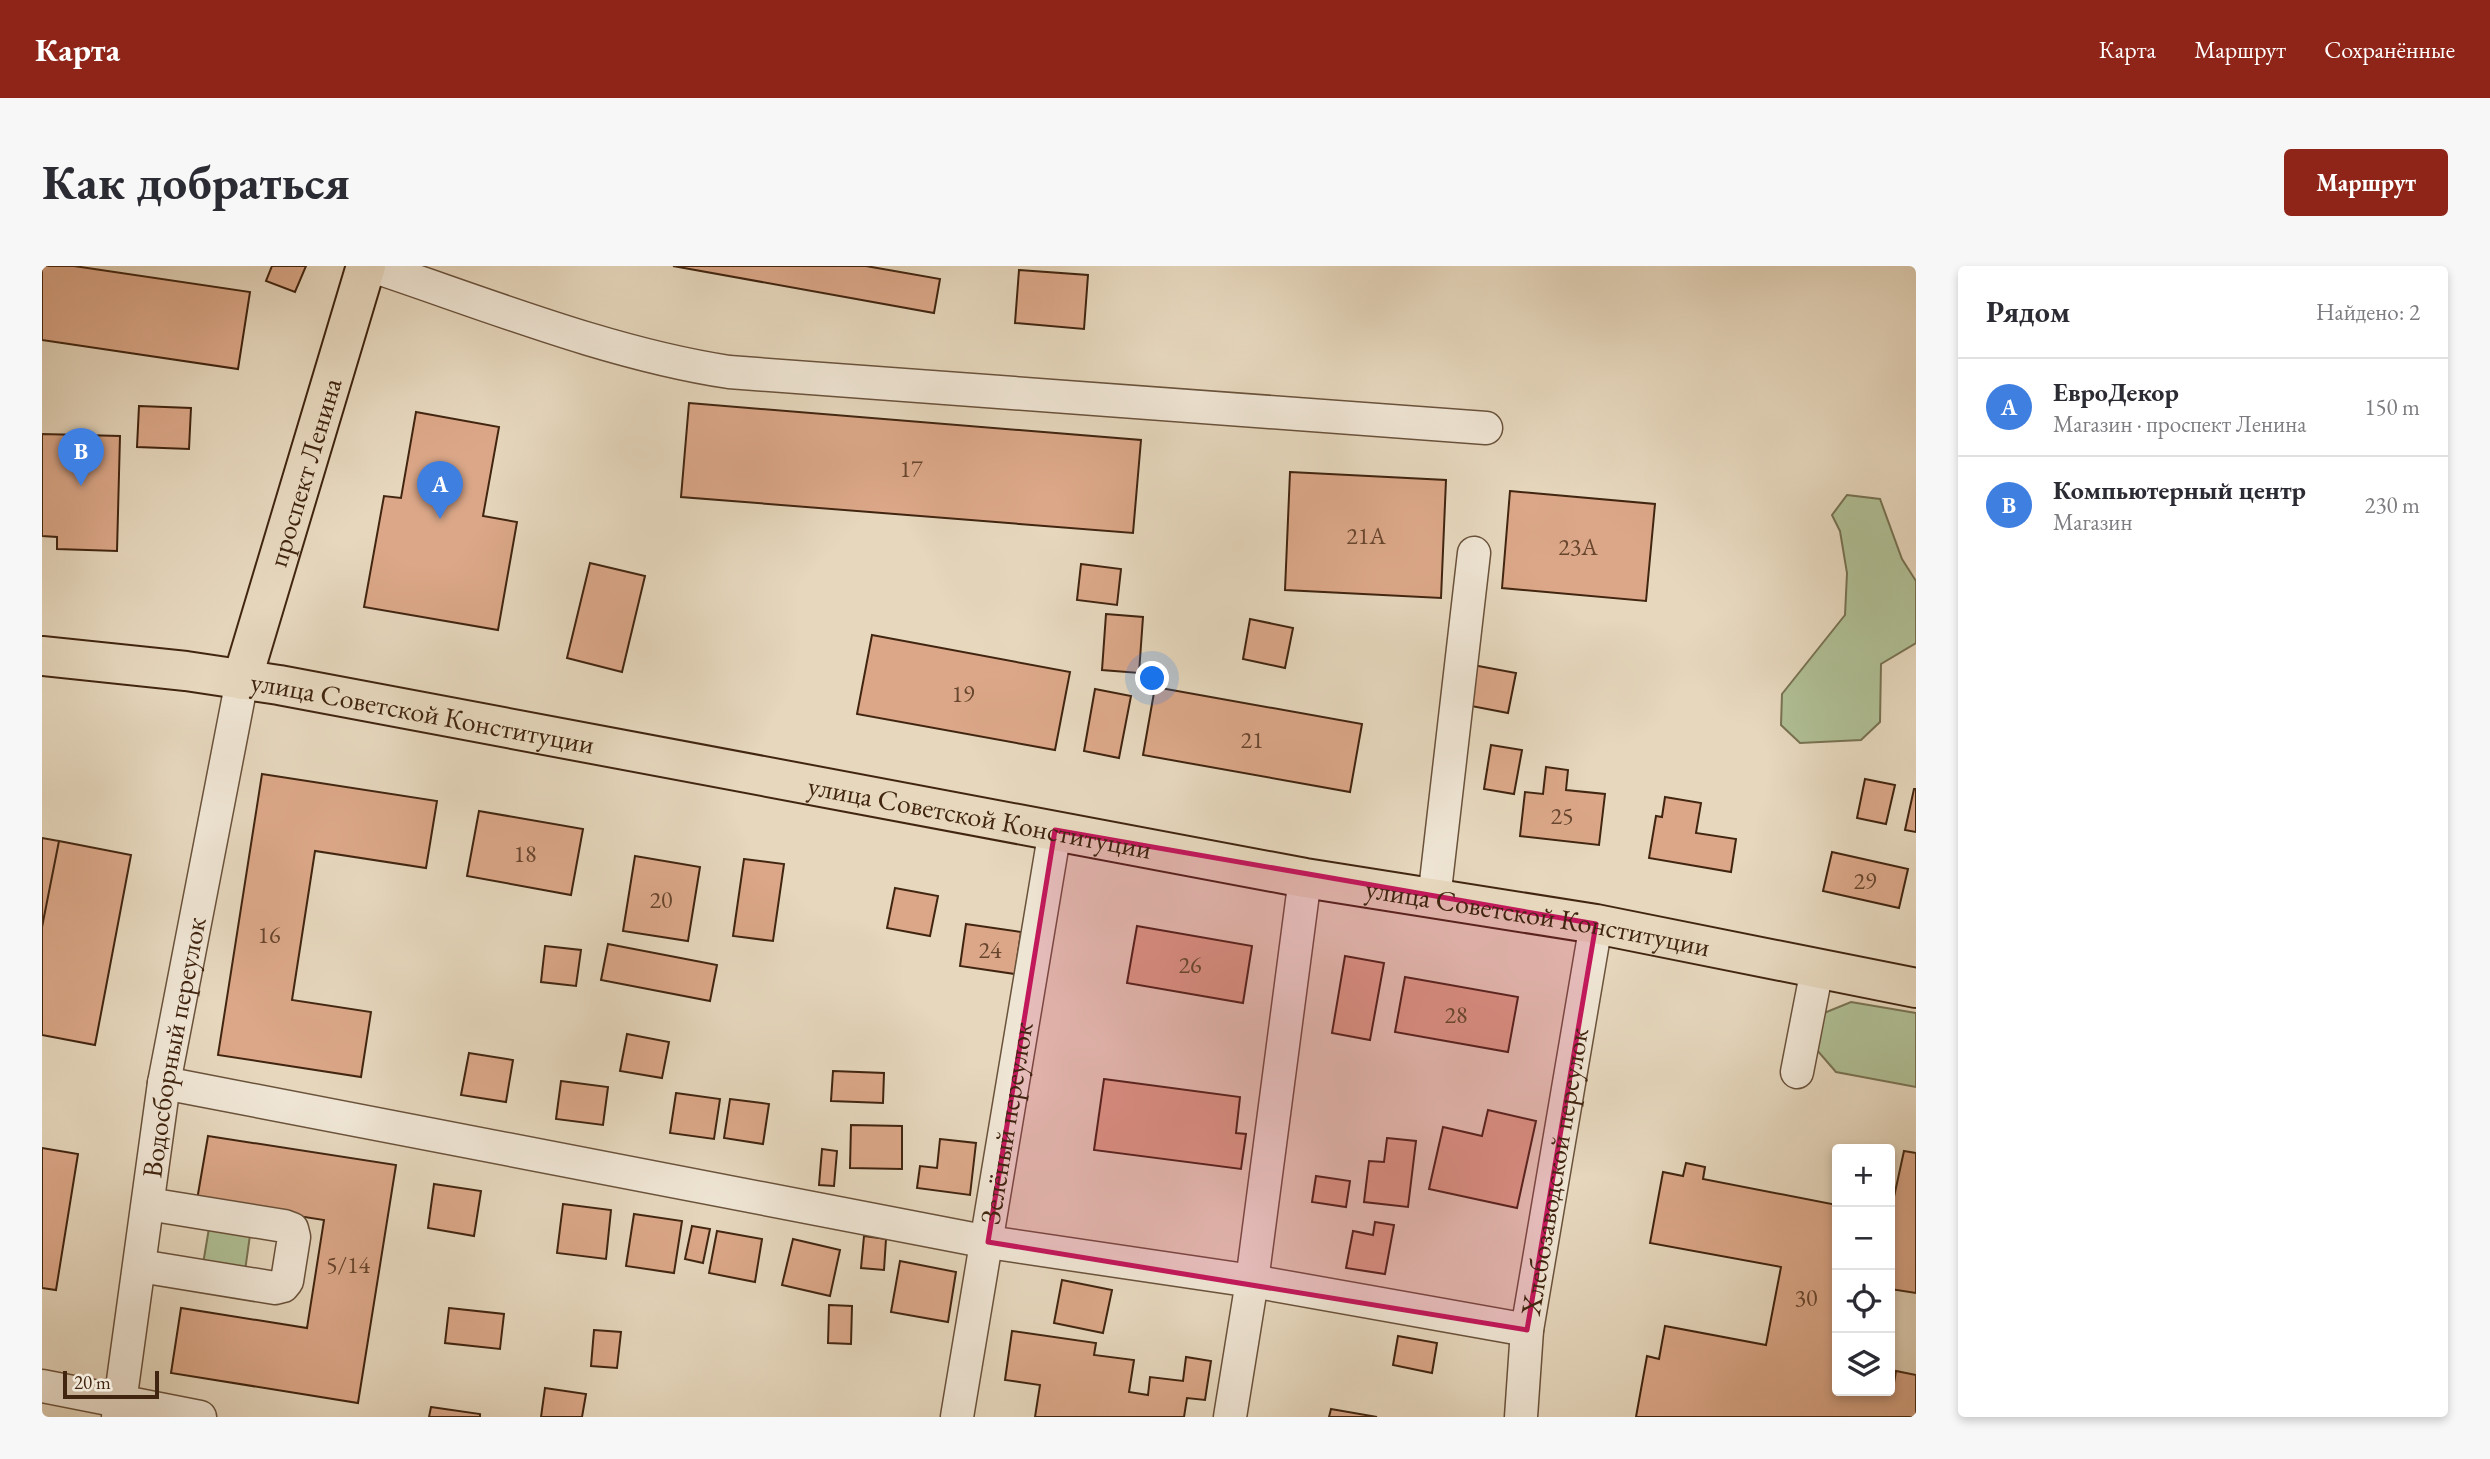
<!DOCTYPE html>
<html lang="ru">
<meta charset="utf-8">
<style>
:root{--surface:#fff;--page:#f7f7f7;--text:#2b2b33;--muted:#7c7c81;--line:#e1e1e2;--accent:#8f2418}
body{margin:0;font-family:"EB Garamond",serif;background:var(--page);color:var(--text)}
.controls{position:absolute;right:21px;bottom:21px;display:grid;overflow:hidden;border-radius:7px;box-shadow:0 4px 10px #0003}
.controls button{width:63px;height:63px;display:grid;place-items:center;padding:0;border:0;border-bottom:2px solid var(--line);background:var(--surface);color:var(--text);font:35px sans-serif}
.scale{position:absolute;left:21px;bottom:18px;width:96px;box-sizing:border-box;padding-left:7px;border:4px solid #412510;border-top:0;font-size:19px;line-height:24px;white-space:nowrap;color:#412510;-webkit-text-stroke:5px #efe5d4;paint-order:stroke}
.you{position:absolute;left:1111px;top:413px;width:24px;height:24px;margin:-18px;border:5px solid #fff;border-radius:50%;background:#1a73e8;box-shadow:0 0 0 10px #1a73e833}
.badge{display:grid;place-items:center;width:46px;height:46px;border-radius:50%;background:var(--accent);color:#fff;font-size:23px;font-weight:700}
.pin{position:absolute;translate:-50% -58px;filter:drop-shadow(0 2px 4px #0008)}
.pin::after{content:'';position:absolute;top:37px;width:24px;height:21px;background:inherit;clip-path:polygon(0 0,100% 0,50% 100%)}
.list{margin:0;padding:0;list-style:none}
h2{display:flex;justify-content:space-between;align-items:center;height:91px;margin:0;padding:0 28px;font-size:30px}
h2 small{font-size:23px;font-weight:400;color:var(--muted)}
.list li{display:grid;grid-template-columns:46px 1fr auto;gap:21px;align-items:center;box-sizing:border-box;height:98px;padding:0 28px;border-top:2px solid var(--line)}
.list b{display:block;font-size:26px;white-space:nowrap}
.list p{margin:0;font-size:23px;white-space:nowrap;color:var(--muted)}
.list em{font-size:23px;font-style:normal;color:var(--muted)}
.icon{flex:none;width:38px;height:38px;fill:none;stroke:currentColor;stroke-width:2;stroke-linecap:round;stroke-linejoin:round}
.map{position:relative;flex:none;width:1874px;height:1151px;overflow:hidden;border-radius:7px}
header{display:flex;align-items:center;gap:42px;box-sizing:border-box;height:98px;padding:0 35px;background:var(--accent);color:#fff}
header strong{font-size:33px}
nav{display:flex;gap:38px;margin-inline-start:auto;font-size:24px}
.intro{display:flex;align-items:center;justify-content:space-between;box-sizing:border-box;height:168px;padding:0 42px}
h1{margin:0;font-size:49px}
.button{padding:18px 32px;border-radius:7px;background:var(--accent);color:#fff;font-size:24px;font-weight:700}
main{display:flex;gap:42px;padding:0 42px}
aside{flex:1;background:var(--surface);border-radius:7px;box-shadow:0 4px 10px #0003}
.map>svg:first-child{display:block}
</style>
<header>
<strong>Карта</strong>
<nav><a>Карта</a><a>Маршрут</a><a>Сохранённые</a></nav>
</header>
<div class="intro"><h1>Как добраться</h1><a class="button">Маршрут</a></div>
<main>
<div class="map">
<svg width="1874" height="1151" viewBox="0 0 1874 1151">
<rect width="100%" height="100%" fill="#e6d7bd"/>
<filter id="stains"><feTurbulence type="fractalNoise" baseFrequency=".00286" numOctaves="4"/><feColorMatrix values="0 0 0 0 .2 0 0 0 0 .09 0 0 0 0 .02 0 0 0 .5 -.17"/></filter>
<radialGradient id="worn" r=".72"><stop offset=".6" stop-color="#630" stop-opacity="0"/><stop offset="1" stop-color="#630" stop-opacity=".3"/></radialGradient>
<path fill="#b0bf95" stroke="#787252" stroke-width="2" d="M1805,229l33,4 22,60 14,22v62l-35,21 -1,58 -19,18 -61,3 -19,-18 1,-31 63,-79 2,-42 -7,-42 -8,-16z
M1809,736l65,11v74l-80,-15 -20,-23 8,-36z
M167,962l41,7 -5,36 -42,-7z"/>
<path fill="#dba788" stroke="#412510" stroke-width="2" d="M0,0h32l176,26 -12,77 -196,-29z
M230,0h34l-11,26 -29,-11z
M631,0h193l74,13 -6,34z
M977,4l69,5 -4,54 -69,-6z
M647,137l452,37 -8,93 -452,-36z
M97,140l52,2 -2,41 -52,-2z
M374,146l83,15 -16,89 34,6 -19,108 -134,-23 20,-111 17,2z
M0,168l78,2 -3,115 -60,-2v-12l-15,-1z
M1248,206l156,8 -5,118 -156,-8z
M1468,225l145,13 -9,97 -144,-13z
M548,297l55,13 -23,96 -55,-14z
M1039,298l40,5 -4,36 -40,-5z
M1064,348l37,3 -4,56 -37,-3z
M1208,353l43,9 -8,40 -42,-9z
M830,369l198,37 -15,78 -198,-36z
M1431,399l43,8 -8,40 -42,-8z
M1113,421l207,37 -12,68 -207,-37z
M1053,423l36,7 -12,62 -35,-7z
M1449,479l31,5 -8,44 -30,-5z
M1504,501l22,3 -2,20 39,4 -6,51 -79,-9 5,-44 18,2z
M220,508l175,27 -11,67 -111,-17 -23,149 79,12 -10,65 -143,-22z
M1823,513l30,6 -9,39 -29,-6z
M1872,523h2v43l-11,-2z
M1623,531l36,6 -5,30 40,6 -5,33 -82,-14 7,-42 6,1z
M437,545l104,18 -12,66 -104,-19z
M0,572l17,3 -17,86z
M17,575l72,14 -36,190 -53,-10v-108z
M1790,586l76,17 -9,39 -76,-17z
M593,590l65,11 -12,74 -65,-10z
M702,593l40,5 -11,77 -40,-5z
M853,622l43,8 -8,40 -43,-8z
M924,658l55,8 -6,42 -55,-8z
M1095,660l115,20 -9,57 -116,-20z
M566,678l109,21 -7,36 -109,-21z
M503,680l36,4 -5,36 -35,-4z
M1303,690l39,7 -14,77 -38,-7z
M1363,711l113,20 -10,55 -113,-20z
M585,768l42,8 -7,36 -42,-7z
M427,787l44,7 -7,42 -45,-7z
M791,805l51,2 -1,30 -52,-2z
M1062,813l136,18 -4,36 10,1 -5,35 -147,-19z
M519,815l47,6 -5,38 -47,-6z
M634,827l44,6 -6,40 -44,-6z
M688,833l39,5 -6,40 -39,-6z
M1446,844l48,11 -19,87 -88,-19 14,-62 39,9z
M809,859l51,1v43l-52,-1z
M166,870l188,29 -38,238 -187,-30 10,-65 126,20 17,-108 -127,-20z
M1345,872l29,3 -8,66 -44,-5 5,-41 15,1z
M898,873l36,4 -6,52 -53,-7 3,-22 17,2z
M0,882l36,6 -22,136 -14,-2z
M780,883l15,2 -3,35 -15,-1z
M1862,885l12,2v140l-26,-4v-74z
M1644,897l19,4 -2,12 134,26v186h53v-2h3l3,-18 20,4v42h-280l11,-61 12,3 6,-33 101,19 15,-78 -131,-24 13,-71 20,4z
M1274,910l34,5 -4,26 -34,-5z
M392,918l47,7 -7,45 -46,-8z
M521,938l48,6 -5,49 -49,-6z
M592,948l48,7 -8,52 -48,-7z
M1333,956l19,3 -9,49 -39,-6 7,-37 20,4z
M650,960l18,3 -7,34 -18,-4z
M675,965l45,8 -7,43 -46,-9z
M822,970l22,3 -2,31 -23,-2z
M751,973l47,11 -10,46 -48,-11z
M858,995l56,11 -8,50 -57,-10z
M1020,1014l50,10 -9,43 -49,-10z
M787,1039l23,1 -1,38 -23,-1z
M407,1042l55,6 -4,35 -55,-6z
M552,1064l27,2 -4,36 -26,-2z
M970,1065l84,12 -2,12 40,5 -5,32 19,3 2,-18 33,4 3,-24 25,4 -6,39 -18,-2 -3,19h-149l5,-32 -35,-5z
M1356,1070l39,7 -5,30 -39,-8z
M503,1122l41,6 -4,23h-41z
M389,1141l49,7v3h-51z
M1289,1143l46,8h-48z"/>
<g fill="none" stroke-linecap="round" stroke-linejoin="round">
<g stroke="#6a523b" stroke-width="35">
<g id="minor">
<path d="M330,0c114,38 238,88 357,106l757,56"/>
<path d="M1392,633l40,-346"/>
<path d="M1755,806l20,-103"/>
<path d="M122,817l824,159 264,39 275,49"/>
<path d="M98,1000l135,22 8,-2 4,-5 7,-44 -2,-8 -8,-3 -136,-22"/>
<path d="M0,1120l158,31"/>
<path id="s1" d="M76,1151l46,-334 78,-403"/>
<path id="s2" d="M915,1151l98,-587"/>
<path d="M1188,1151l22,-136 53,-403"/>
<path id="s3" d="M1479,1151l6,-87 69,-406"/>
</g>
</g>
<g stroke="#412510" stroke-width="42">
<g id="major">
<path id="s4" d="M0,390l144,15 93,14 1026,193 291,46 320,64"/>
<path id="s5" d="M200,414l124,-414"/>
</g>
</g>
<use href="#minor" stroke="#efe5d4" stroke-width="32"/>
<use href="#major" stroke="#e6d7bd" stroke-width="38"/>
</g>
<path fill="#c2185b" fill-opacity="0.2" stroke="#c2185b" stroke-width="5" stroke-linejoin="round" d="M1013,564l541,94 -69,406 -539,-88z"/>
<g text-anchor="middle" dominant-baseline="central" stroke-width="5" stroke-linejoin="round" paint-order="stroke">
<g font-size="24" fill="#68462e">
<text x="869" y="202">17</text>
<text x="1324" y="269">21А</text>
<text x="1536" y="280">23А</text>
<text x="921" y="427">19</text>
<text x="1210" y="473">21</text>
<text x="1520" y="549">25</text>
<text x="483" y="587">18</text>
<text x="1823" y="614">29</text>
<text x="619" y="633">20</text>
<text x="227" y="668">16</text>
<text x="948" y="683">24</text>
<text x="1148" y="698">26</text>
<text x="1414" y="748">28</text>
<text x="306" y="998">5/14</text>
<text x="1764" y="1031">30</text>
</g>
<g font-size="28" fill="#412510" stroke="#efe5d4">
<text stroke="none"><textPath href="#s5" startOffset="217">проспект Ленина</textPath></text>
<text stroke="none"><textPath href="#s4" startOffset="385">улица Советской Конституции</textPath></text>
<text stroke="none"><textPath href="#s4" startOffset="952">улица Советской Конституции</textPath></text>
<text stroke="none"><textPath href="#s4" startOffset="1519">улица Советской Конституции</textPath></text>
<text stroke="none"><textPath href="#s1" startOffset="374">Водосборный переулок</textPath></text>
<text stroke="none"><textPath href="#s2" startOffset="298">Зелёный переулок</textPath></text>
<text stroke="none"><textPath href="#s3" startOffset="248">Хлебозаводской переулок</textPath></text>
</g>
</g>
<rect width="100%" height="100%" filter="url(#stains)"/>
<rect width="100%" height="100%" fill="url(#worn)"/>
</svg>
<div class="controls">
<button>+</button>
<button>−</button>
<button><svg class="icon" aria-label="locate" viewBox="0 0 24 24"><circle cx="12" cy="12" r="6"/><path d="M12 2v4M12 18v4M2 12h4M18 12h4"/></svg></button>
<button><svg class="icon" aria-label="layers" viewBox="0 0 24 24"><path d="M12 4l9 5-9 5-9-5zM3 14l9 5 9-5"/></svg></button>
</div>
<div class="scale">20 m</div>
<div class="you"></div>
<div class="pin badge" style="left:398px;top:253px;background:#3f7fe0">A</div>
<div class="pin badge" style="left:39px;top:220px;background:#3f7fe0">B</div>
</div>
<aside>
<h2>Рядом<small>Найдено: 2</small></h2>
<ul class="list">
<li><span class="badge" style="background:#3f7fe0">A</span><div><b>ЕвроДекор</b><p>Магазин · проспект Ленина</p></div><em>150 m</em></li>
<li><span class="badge" style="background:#3f7fe0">B</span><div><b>Компьютерный центр</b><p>Магазин</p></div><em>230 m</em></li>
</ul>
</aside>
</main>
